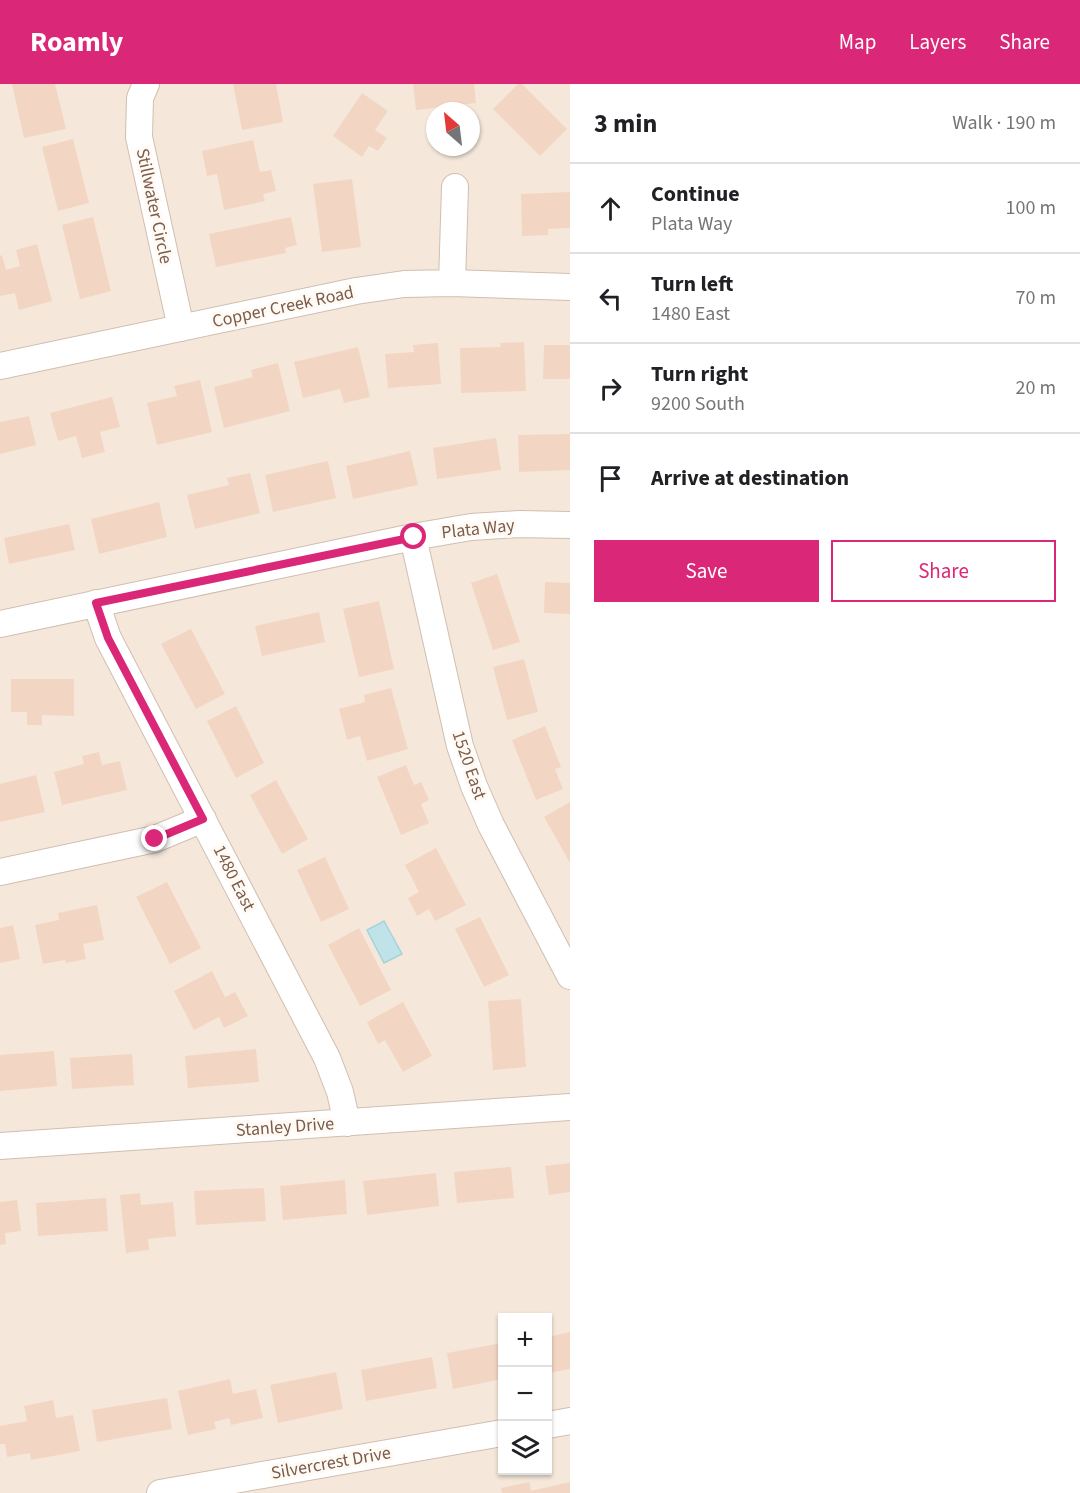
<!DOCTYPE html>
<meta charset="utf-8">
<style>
:root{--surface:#fff;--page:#f2f2f2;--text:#202124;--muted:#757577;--line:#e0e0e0;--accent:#db2777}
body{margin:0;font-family:"Source Sans 3",sans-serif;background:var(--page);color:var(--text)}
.controls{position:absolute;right:18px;bottom:18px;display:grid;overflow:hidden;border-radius:0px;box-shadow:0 2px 4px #0004}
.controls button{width:54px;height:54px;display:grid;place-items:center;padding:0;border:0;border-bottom:2px solid var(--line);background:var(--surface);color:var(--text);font:30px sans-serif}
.compass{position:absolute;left:426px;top:18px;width:54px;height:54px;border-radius:50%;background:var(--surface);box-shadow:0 2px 4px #0004;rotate:332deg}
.stop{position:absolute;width:18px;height:18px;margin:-14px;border:4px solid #db2777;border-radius:50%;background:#fff}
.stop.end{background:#db2777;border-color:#fff;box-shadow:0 2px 6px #0008}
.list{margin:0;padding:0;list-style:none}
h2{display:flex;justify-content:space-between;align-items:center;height:78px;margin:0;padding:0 24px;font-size:26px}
h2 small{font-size:20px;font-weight:400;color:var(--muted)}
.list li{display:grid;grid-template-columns:39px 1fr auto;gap:18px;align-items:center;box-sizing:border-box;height:90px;padding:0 24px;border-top:2px solid var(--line)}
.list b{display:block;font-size:22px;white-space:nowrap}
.list p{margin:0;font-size:20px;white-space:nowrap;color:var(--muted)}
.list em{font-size:20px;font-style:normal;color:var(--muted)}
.actions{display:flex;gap:12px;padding:18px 24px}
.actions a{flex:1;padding:14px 0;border:2px solid var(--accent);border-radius:0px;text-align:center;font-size:21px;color:var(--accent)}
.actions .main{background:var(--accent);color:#fff}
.icon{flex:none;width:33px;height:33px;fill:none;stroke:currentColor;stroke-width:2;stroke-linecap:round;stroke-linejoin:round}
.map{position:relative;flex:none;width:570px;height:1409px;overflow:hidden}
header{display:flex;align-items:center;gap:36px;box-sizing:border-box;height:84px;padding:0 30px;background:var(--accent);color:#fff}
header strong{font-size:28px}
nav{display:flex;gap:33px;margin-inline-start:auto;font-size:21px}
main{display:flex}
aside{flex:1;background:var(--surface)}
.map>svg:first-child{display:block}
</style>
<header>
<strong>Roamly</strong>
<nav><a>Map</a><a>Layers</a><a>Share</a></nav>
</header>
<main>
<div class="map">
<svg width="570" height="1409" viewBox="0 0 570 1409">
<rect width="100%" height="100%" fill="#fdf6ec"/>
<path fill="#f5e8da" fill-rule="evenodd" d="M0,0h570v1409h-570zM435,27h36v36h-36zM502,1234h46v152h-46z"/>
<path fill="#bfe3e8" stroke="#a5d3da" stroke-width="1.5" d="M384,837l18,33 -18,9 -17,-33z"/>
<path fill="#f3d5c3" d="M12,0h43l11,45 -42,9z
M233,0h43l7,38 -41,8z
M413,0h61l2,19 -60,7z
M518,0h4l45,45 -27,27 -47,-47z
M362,9l26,18 -13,19 12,8 -9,13 -9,-5 -7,11 -29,-21z
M73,55l16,64 -31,8 -16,-64z
M253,56l7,32 11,-2 5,21 -13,3 2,7 -41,9 -7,-36 -10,2 -5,-25z
M352,95l9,68 -39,5 -9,-68z
M570,108v36l-22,1v6l-26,1 -1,-42z
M93,133l18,74 -31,8 -18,-74z
M291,133l6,28 -12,3 1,5 -70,14 -7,-33z
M37,160l15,57 -33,9 -4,-17 -15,3v-40l2,-1 4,15 14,-4 -4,-16z
M524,258l2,49 -65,2 -1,-45 41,-1 -1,-4z
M438,259l3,41 -53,4 -3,-34 29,-2 -1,-7z
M544,261h26v34h-27z
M358,263l12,50 -26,6 -4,-14 -37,9 -9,-36z
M278,279l12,48 -66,17 -10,-41 39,-10 -2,-7z
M200,296l12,52 -55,13 -10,-42 30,-7 -3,-10z
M112,313l8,30 -20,5 5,20 -23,6 -6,-22 -18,5 -8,-28z
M29,332l7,29 -36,9v-32z
M570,350v36l-51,2 -1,-37z
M496,354l5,32 -64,9 -4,-31z
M410,367l8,34 -65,14 -7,-33z
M328,377l8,37 -63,14 -8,-37z
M250,389l10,40 -65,16 -8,-34 42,-10 -2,-7z
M159,418l8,35 -68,17 -8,-35z
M69,440l6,26 -66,14 -5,-26z
M497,490l23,68 -27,8 -22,-67z
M545,498l25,1v31l-26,-1z
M379,517l15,68 -35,8 -16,-68z
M319,528l6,30 -63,14 -7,-30z
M191,545l34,65 -29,15 -35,-65z
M524,575l14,53 -31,8 -14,-53z
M11,595h63v37l-32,-1v10h-15v-13h-16z
M391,604l17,61 -41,12 -7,-25 -13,4 -8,-31 26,-7 -1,-7z
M236,622l28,57 -28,15 -29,-57z
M545,642l16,41 -6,2 8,20 -27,11 -24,-60z
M99,668l3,13 18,-4 7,29 -65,15 -8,-33 30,-8 -2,-8z
M406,681l8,20 7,-3 8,18 -8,4 8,19 -28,12 -24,-58z
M36,691l9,37 -45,10v-38z
M276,696l32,59 -26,15 -32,-59z
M570,718v61l-26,-46z
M436,764l30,57 -31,16 -6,-12 -12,7 -9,-18 11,-6 -14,-27z
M325,773l24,52 -28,13 -24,-52z
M167,798l34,66 -31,16 -34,-67z
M97,821l7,35 -21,4 3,15 -20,4 -1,-3 -22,4 -8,-39 24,-5 -1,-7z
M480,833l29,58 -25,12 -29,-58z
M13,841l7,34 -20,4v-35z
M359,844l32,62 -31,16 -32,-61z
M212,887l13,26 10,-5 13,24 -24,12 -5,-11 -25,13 -20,-39z
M521,915l5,68 -33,3 -5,-69z
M403,918l29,54 -29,16 -18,-32 -7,4 -11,-22z
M256,965l3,33 -71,6 -3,-32z
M54,967l3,35 -57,5v-36z
M132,970l2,31 -62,4 -2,-31z
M570,1079v29l-21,3 -4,-29z
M511,1083l3,31 -57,5 -3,-31z
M436,1089l3,33 -72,9 -4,-34z
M345,1096l2,34 -64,6 -3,-34z
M264,1104l2,33 -70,4 -2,-34z
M140,1109l1,12 32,-3 3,34 -28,3 1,11 -23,3 -6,-58z
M106,1114l2,33 -70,5 -2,-33z
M17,1116l4,31 -16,2 1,11 -6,1v-43z
M570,1248v37l-22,4v-36z
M502,1259v36l-49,10 -6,-36z
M432,1273l5,31 -71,13 -5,-31z
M336,1288l7,37 -65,14 -8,-38z
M230,1295l3,15 23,-5 7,29 -32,7 -2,-7 -15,4 2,7 -28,6 -10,-44z
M167,1314l5,31 -75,13 -5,-32z
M53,1316l3,18 17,-3 7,36 -49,9 -1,-7 -23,4 -2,-13h-5v-18l27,-5 -3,-15z
M529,1398l2,9 39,-9v11h-68l-1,-5z"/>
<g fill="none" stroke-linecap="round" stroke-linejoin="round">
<g stroke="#d1beb0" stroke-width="28">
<path id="minor" d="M146,0l-6,14 -1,39 42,191
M452,199l3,-96
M0,282l356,-75 48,-7 48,-1 118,4
M413,453l47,209 14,40 17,39 79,151
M96,519l12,35 219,420 13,34 7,31
M0,540l413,-87 58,-10 48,-3 51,1
M0,788l155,-33 48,-20
M0,1062l570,-39
M548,1341l22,-4
M160,1409l342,-60"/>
</g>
<use href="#minor" stroke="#fff" stroke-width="26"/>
</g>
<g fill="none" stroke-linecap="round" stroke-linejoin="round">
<path stroke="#db2777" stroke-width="8" d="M155,755l48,-20 -95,-181 -12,-35 318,-66"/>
</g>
<g text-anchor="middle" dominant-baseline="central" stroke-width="6" stroke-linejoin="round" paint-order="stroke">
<g font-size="18" fill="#7a5c4d" stroke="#fffaf3">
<text transform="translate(154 122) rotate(78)">Stillwater Circle</text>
<text transform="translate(283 223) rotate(-12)">Copper Creek Road</text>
<text transform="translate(478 445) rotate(-6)">Plata Way</text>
<text transform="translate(469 681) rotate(71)">1520 East</text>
<text transform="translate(234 794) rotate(63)">1480 East</text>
<text transform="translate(285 1043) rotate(-4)">Stanley Drive</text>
<text transform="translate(331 1379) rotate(-10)">Silvercrest Drive</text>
</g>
</g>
</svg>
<div class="controls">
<button>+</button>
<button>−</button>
<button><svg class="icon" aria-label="layers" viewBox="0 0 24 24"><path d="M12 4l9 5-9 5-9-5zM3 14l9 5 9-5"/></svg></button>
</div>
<svg class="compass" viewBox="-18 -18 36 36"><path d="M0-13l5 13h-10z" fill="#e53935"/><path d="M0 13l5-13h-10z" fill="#757577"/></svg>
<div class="stop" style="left:414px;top:453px"></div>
<div class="stop end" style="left:155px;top:755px"></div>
</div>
<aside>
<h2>3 min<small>Walk · 190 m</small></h2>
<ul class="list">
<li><svg class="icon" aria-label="ahead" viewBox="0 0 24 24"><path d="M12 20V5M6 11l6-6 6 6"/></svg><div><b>Continue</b><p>Plata Way</p></div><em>100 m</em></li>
<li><svg class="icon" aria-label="left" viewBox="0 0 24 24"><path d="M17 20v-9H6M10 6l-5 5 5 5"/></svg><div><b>Turn left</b><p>1480 East</p></div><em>70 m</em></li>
<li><svg class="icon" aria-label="right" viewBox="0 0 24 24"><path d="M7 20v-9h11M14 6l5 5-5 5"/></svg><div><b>Turn right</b><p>9200 South</p></div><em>20 m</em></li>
<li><svg class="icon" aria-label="arrive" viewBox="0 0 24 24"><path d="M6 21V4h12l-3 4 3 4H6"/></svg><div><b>Arrive at destination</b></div></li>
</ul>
<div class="actions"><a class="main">Save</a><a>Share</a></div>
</aside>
</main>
